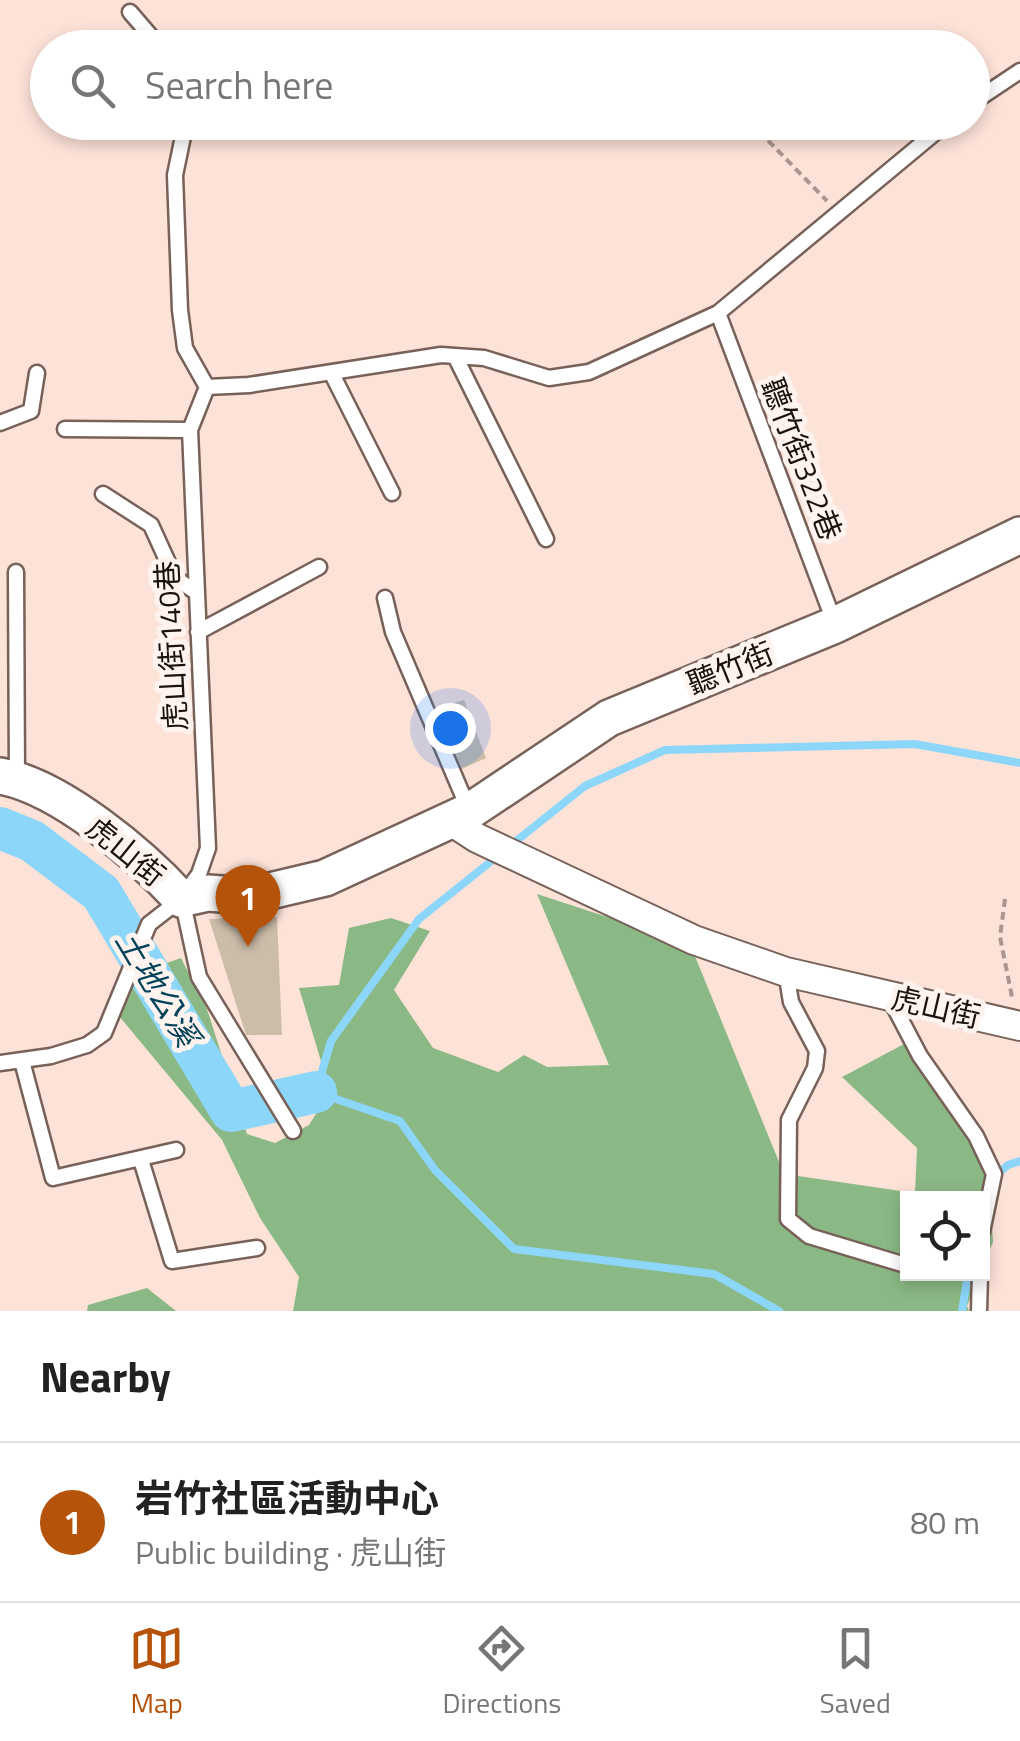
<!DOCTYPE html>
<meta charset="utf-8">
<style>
:root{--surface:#fff;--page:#f6f6f6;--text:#222;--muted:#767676;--line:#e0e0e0;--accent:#b45309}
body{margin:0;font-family:"Titillium Web","Noto Sans TC",sans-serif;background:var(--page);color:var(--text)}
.controls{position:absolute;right:30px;bottom:30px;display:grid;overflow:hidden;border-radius:0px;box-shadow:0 5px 15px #0003}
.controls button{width:90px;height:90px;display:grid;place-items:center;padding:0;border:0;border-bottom:2px solid var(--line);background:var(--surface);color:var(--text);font:50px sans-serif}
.you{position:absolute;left:450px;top:728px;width:35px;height:35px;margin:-25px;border:8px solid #fff;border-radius:50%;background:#1a73e8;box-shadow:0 0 0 15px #1a73e833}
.badge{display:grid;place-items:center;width:65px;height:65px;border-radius:50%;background:var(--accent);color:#fff;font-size:32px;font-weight:700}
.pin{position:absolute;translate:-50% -82px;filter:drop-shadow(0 2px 5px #0008)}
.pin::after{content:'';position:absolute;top:52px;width:35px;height:30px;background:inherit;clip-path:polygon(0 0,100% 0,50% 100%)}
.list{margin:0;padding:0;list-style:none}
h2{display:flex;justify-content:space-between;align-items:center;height:130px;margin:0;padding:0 40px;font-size:42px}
h2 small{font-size:32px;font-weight:400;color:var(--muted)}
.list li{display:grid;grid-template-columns:65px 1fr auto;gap:30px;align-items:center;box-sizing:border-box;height:160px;padding:0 40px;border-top:2px solid var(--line)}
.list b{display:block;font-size:38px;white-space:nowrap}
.list p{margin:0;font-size:32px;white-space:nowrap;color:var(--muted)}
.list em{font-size:32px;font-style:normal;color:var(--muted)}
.icon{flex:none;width:55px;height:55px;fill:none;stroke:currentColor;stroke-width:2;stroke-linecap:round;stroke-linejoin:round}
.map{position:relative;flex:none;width:1020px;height:1311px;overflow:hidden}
.search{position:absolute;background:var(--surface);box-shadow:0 5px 15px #0003;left:30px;right:30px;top:30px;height:110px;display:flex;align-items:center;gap:25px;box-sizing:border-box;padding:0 35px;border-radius:55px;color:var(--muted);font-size:38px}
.sheet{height:290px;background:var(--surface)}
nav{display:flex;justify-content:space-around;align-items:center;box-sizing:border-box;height:140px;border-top:2px solid var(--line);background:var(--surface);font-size:28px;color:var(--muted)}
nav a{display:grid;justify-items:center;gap:5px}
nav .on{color:var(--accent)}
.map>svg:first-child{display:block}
</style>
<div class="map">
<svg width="1020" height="1311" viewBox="0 0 1020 1311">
<rect width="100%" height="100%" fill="#fde2d8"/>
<path fill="#8bb985" d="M537,894l153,50 94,230 131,19 2,-45 -75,-71 77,-41 70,147 4,59 -10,25 -1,-69h-74v76h72l-13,32 2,5h-676l6,-34 -39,-59 -38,-78 -108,-130 10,-32 57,-20 26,51 40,125 28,9 34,-18 21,-34 -31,-103 40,-3 10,-57 42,-10 39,13 -36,59 39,58 65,24 26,-17 23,12 62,-2z
M147,1288l29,23h-89l1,-6z"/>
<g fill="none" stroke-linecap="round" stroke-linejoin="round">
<path stroke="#8cd6f9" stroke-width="8" d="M510,846l75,-60 80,-36 250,-6 105,19
M499,855l-80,64 -88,122 -15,51 84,29 35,49 79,79 200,25 65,37
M994,1177l14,-12 12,-4
M962,1311l6,-37"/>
<path stroke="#8cd6f9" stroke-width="42" d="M0,828l32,13 69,52 130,218 85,-19"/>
</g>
<path fill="#ccbda9" d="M464,700l22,58 -24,11 -25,-61z
M277,917l5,118h-36l-37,-116z"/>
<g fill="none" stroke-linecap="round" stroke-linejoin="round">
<g stroke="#776158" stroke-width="19">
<path id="service" d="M130,12l31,36
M972,103l48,-32
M186,122l-11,53 5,135 5,38 22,39
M718,313l117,311
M455,356l91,183
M332,374l60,119
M207,387l42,-2 192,-30 43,3 65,20 40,-6 129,-59 230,-191
M0,423l31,-12 6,-38
M65,429l125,1
M103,494l48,31 24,53 21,14
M16,572l1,206
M385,598l8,34 76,178
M198,632l121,-65
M182,899l17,78 94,154
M786,972l5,30 26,49 -2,17 -26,52 -1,99 21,17 93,28
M889,997l31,59 56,80 18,38 -12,58
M22,1061l31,117 123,-28
M0,1063l51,-7 36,-11 17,-12 45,-109 32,-25 18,-25 9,-26 -18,-418 17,-43
M141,1160l31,101 85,-13
M979,1311l1,-37"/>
</g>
<g stroke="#776158" stroke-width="32">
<path id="minor" d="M451,821l26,17 217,102 92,32 234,54"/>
</g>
<g stroke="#776158" stroke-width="40">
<path id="tertiary" d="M0,776c59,10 141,79 181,123l27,-6 41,3 76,-18 145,-67 139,-93 226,-93 185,-90"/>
</g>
<path stroke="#aa968e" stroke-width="4" stroke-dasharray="8 5" stroke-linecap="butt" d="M750,122l77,79
M1005,899l-5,38 12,60"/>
<use href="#service" stroke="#fff" stroke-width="14"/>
<use href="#minor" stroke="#fff" stroke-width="28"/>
<use href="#tertiary" stroke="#fff" stroke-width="35"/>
</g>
<g text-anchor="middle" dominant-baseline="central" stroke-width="10" stroke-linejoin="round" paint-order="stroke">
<g font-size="30" fill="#1a120e" stroke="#fef3ef">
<text transform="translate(802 459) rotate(69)">聽竹街322巷</text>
<text transform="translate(171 646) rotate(-93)">虎山街140巷</text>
<text transform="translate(730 668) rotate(-22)">聽竹街</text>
<text transform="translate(126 851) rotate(39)">虎山街</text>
<text transform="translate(936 1007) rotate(13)">虎山街</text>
</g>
<g font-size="32" font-style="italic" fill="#004259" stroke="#fef3ef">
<text transform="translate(158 988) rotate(59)">土地公溪</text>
</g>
</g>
</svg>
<div class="controls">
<button><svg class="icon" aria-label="locate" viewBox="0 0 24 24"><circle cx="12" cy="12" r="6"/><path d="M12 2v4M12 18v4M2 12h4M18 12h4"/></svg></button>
</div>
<div class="you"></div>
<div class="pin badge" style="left:248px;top:947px">1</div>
<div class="search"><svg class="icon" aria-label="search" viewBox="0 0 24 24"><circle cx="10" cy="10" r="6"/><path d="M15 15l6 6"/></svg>Search here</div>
</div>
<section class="sheet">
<h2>Nearby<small></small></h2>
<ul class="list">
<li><span class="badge">1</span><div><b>岩竹社區活動中心</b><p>Public building · 虎山街</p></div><em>80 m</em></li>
</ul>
</section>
<nav>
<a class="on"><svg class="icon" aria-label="map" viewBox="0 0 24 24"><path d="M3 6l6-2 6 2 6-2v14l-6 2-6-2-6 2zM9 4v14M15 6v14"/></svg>Map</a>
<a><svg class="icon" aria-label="directions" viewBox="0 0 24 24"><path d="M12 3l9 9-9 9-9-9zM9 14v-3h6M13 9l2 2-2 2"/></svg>Directions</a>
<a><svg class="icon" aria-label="saved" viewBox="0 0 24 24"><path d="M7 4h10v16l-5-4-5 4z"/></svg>Saved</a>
</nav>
